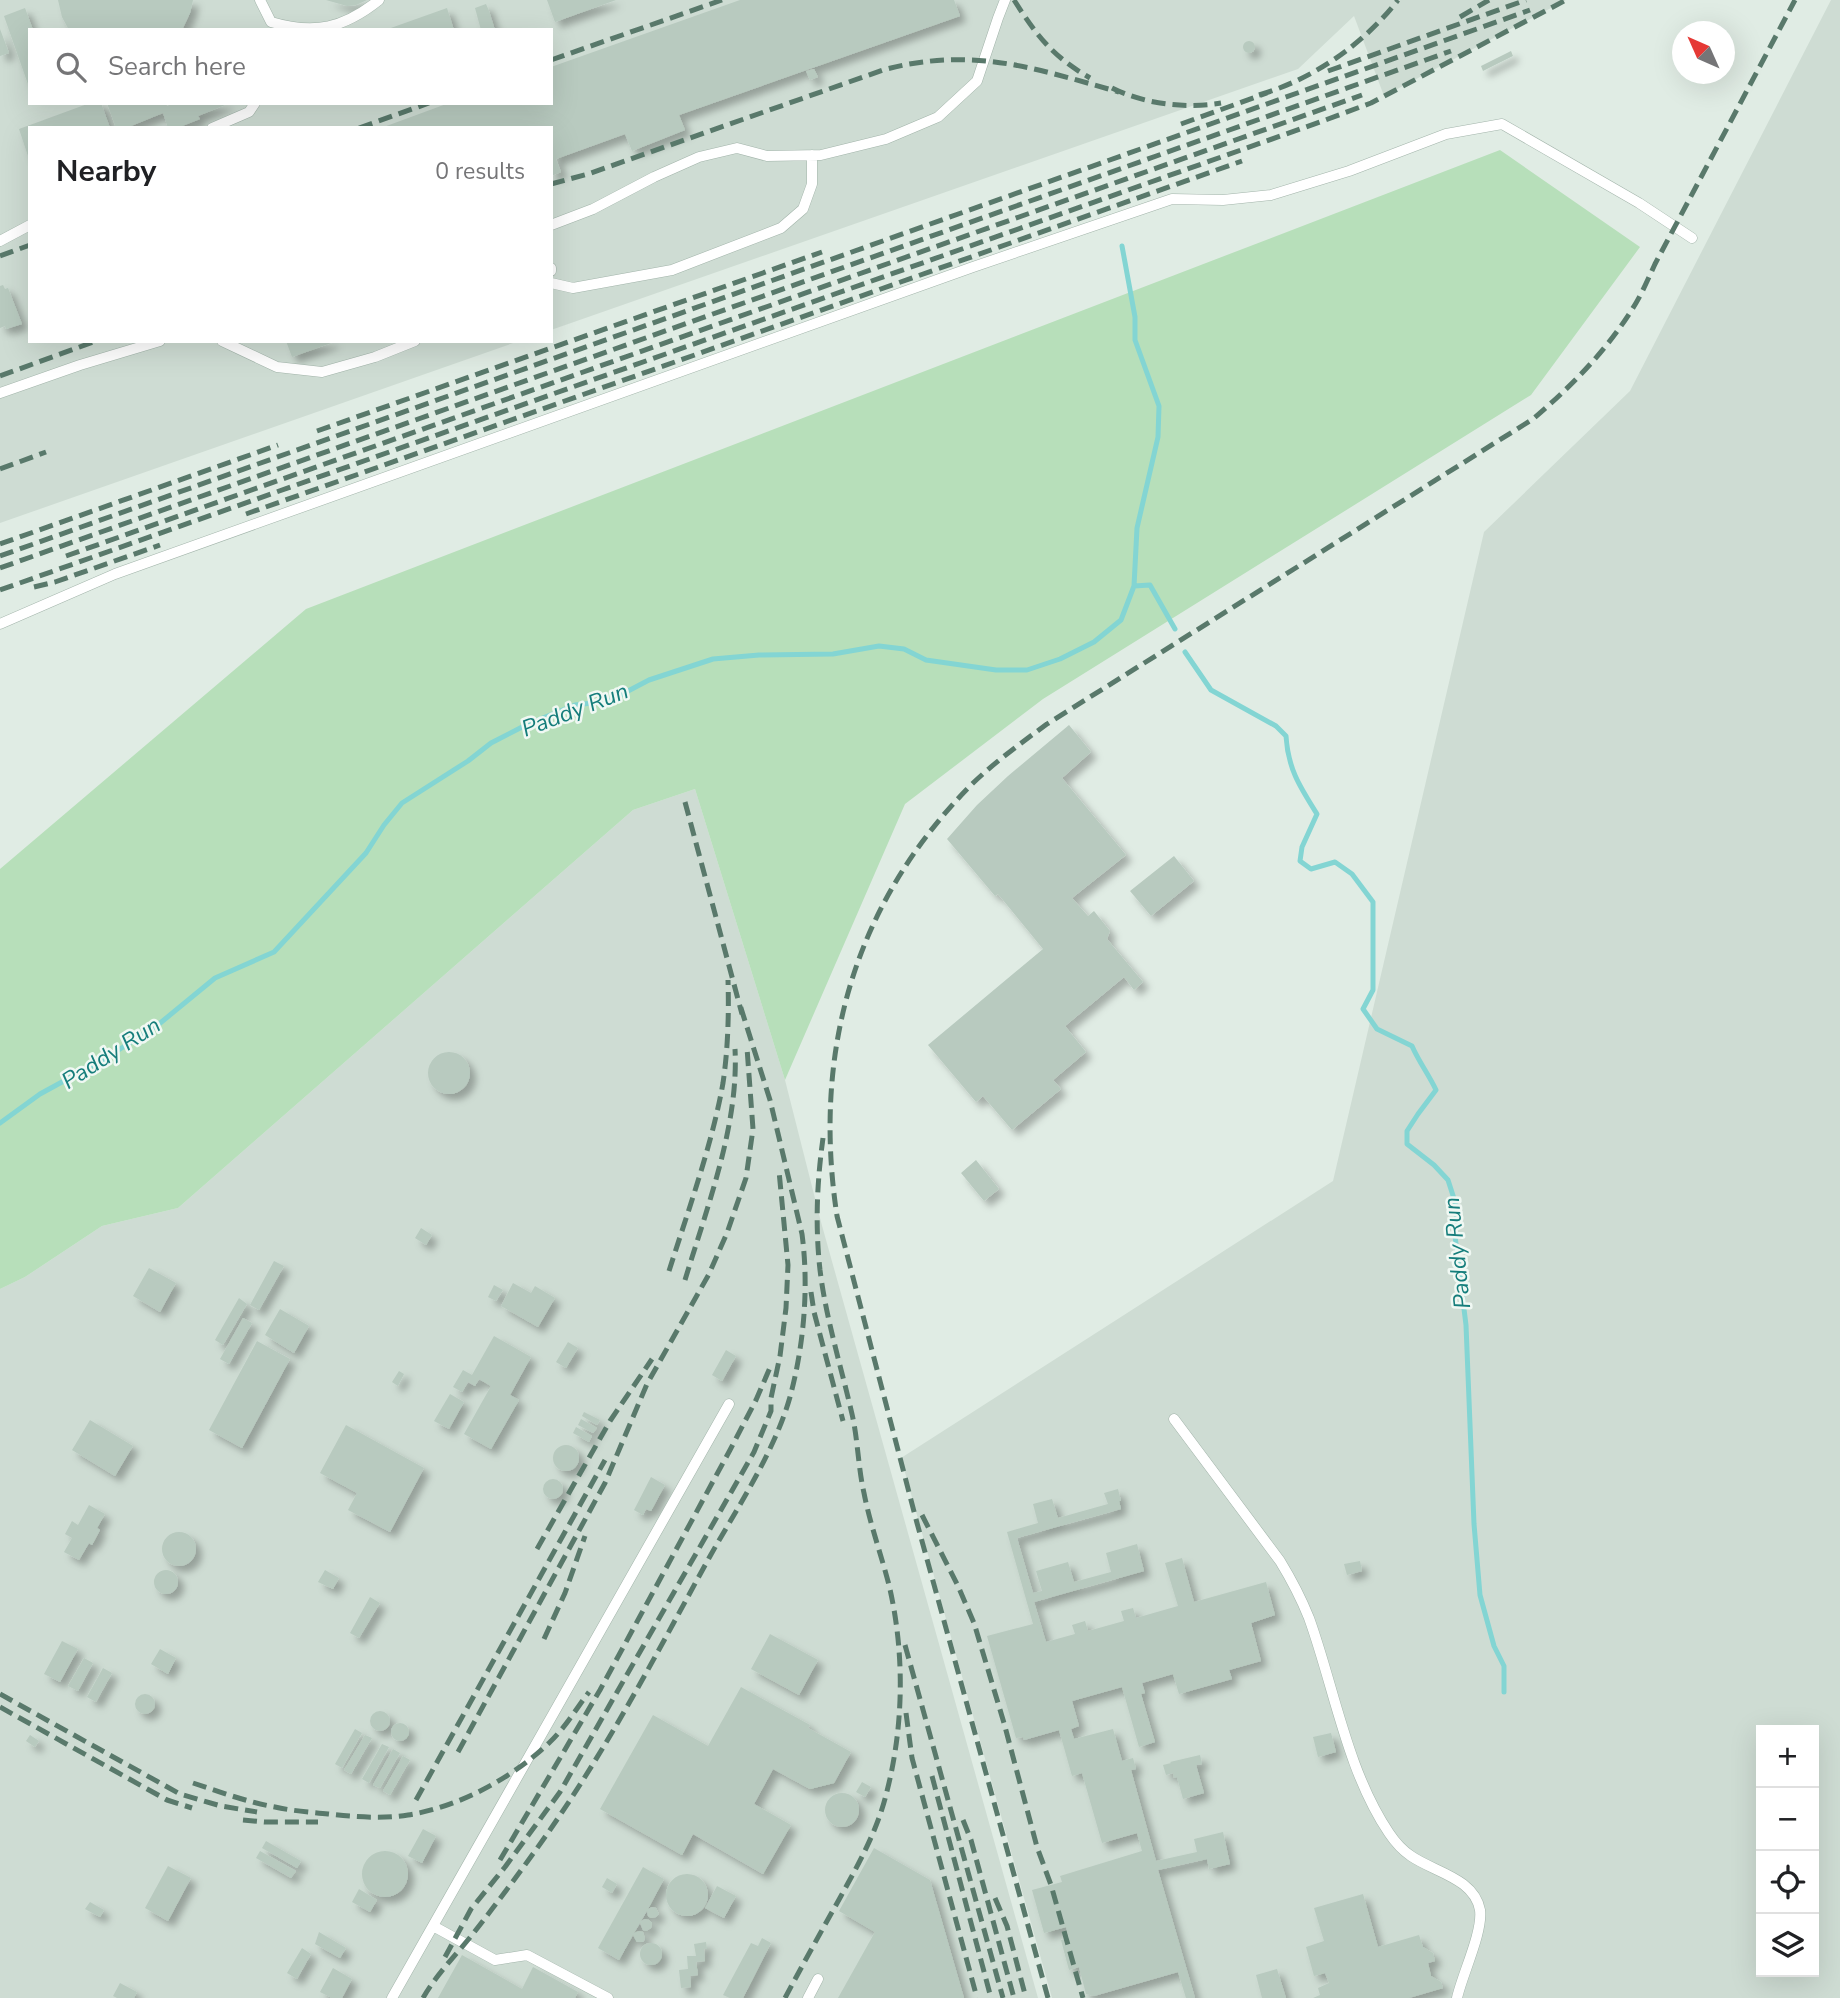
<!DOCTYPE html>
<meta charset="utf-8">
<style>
:root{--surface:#fff;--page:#f2f2f2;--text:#202124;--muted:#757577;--line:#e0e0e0}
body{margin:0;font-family:"Nunito Sans",sans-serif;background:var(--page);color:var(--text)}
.controls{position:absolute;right:21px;bottom:21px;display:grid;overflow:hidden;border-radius:0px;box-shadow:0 7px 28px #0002}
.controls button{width:63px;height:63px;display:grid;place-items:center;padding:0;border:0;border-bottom:2px solid var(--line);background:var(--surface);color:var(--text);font:35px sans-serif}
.compass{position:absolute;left:1672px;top:21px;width:63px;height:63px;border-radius:50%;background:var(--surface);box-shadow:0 7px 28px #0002;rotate:315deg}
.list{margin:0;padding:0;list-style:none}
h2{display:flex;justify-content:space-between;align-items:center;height:91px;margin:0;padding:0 28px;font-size:30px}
h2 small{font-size:23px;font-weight:400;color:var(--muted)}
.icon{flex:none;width:38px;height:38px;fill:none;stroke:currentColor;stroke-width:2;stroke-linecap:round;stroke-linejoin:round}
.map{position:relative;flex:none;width:1840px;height:1998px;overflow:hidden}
.search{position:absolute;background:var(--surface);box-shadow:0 7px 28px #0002;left:28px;top:28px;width:525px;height:77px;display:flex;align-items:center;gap:18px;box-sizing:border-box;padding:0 24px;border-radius:0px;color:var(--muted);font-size:26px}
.panel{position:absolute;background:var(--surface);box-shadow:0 7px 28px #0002;left:28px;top:126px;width:525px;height:217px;border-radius:0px}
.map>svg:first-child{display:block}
</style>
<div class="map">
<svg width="1840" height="1998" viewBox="0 0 1840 1998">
<defs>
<filter id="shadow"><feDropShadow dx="6" dy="6" stdDeviation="3.5" flood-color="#0004"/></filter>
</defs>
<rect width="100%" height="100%" fill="#e0ece4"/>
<path fill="#cedcd3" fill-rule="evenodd" d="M0,0h1566l-182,96 -30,-80 -56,53 -747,261v-202h-521v213h489l-519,182zM30,30h521v73h-521z
M1831,0h9v1998h-788l-151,-540 432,-277 151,-649 146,-141zM1761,1730h53v242h-53z
M695,789l90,291 36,142 217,776h-1038v-709l25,-12 77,-51 76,-18 455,-398z"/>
<path fill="#b7dfba" d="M1500,150l140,97 -109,148 -488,304 -138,105 -120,276 -90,-291 -62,21 -455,398 -76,18 -77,51 -25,12v-420l306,-260z"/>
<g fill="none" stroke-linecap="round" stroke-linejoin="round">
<path stroke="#83d5d3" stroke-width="5" d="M1122,246l13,71v23l24,66 -1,31 -21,91 -3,58
M1185,652l26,38 65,36 10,10c2,33 14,51 31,78l-15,33 -2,14 11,8 24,-7 17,12 21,28v88l-10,19 14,20 35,17c7,16 17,29 24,44l-18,24 -11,17v13l27,21 14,15 9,28 -2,28 11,89 8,199 6,71 14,51 10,20v26
M0,1123l40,-29 66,-36 53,-34 56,-46 59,-26 92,-99 18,-28 18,-22 66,-42 23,-18 37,-19 47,-19 34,-4 40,-21 64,-21 46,-4 74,-1 46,-8 25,3 22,11 70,10h31l33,-11 34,-17 27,-22 13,-34 16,-1 25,44"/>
</g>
<path fill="#b8cabf" filter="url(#shadow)" d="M58,0h135l-3,13 -8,17h-113l-7,-13z
M326,0h41l-11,5 -9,1z
M547,0h69l-61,22z
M740,0h214l6,16 -281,99 6,15 -53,21 -7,-17 -69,25 5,13 -10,4v-48h-170l68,-25h102v-36z
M486,4l3,7 6,19h-14l-6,-22z
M25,8l8,22h-3l-1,57 -25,-71z
M447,8l7,22h-66v-1z
M0,29l9,24 -9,3z
M1243 47a6 6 0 1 1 12 0a6 6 0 1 1-12 0Z
M1511,51l2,5 -30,15 -2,-5z
M814,69l4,8 -8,3 -4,-9z
M90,103h11l9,25h-80l-1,31 -10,-30z
M107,103h59l1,3 7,-3h56l-32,13 2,3 -23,9h-9l-5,-15 -37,15h-10z
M3,285l2,4 3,-1 14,36 -16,5 -1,-3 -5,2v-42z
M286,341h48v1l-42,15z
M1069,725l22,27 -29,26 64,77 -54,43 16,18 6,-5 16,20 -3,8 36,43 -9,8 -10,-13 -59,49 21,26 -33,28 8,9 -49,41 -29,-34 -7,6 -48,-57 115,-96 -45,-55 -3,2 -48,-57 30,-34 31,-29z
M1174,856l20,25 -43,35 -21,-25z
M428 1073a21 21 0 1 1 42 0a21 21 0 1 1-42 0Z
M976,1160l23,29 -15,12 -23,-28z
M421,1228l11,7 -6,10 -11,-7z
M274,1261l10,5 -25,44 -9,-5z
M149,1268l27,15 -16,29 -27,-16z
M513,1283l18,10 4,-7 20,12 -17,29 -37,-21z
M494,1285l9,5 -7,11 -8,-4z
M239,1298l8,6 -24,41 -8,-5z
M280,1309l29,17 -15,27 -29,-18z
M243,1318l9,5 -23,41 -9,-5z
M494,1336l37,21 -21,38 9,5 -28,49 -27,-15 27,-48 -12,-7 -4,7 -7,-4 -6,10 -9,-5 10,-17 9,5z
M257,1341l33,18 -48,89 -33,-18z
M568,1342l10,6 -12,20 -10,-6z
M726,1350l10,6 -14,25 -10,-6z
M399,1371l5,3 -6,12 -6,-4z
M450,1394l14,8 -15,27 -15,-8z
M584,1412l16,8 -3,5 -15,-9z
M581,1419l16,9 -4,5 -15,-8z
M90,1420l43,26 -18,30 -43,-26z
M346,1425l78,43 -34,64 -42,-22 9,-17 -37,-20z
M576,1427l16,9 -3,6 -16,-9z
M553 1458a13 13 0 1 1 26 0a13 13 0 1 1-26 0Z
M651,1477l14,8 -14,26 -5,-2 -3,6 -9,-5z
M543 1489a10 10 0 1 1 20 0a10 10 0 1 1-20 0Z
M1118,1489l3,12h-2l2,8 -104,29 16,55 9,-2 -6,-20 32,-9 6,20 37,-10 -5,-19 31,-9 7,27 -110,31 12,40 29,-8 -3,-9 13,-4 3,10 36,-10 -3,-10 12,-3 3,10 42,-12 -13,-43 17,-5 12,44 72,-20 9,33 -24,8 10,38 -32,9 3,9 -53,15 -6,-20 -31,9 3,10 -4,1 14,48 -16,5 -17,-60 -50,14 7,25 -8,3 3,10 39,-10 9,32 11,-3 3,11 -5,1 25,91 41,-9 -3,-13 29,-7 7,32 -21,5 -2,-10 -49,11 37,128h-9l-8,-26 -84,24 -8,-2 -7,-27 -10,3 -8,-30 8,-2 -3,-11 -22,6 -12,-43 30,-8 -2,-6 82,-25 -5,-18 -35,10 -20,-70 -10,3 -13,-46 -35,10 -1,-3 -7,1 -29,-102 46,-12 -26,-92 31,-9 -5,-19 19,-5 6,19 50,-14 -4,-11z
M89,1505l16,9 -8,14 3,2 -8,15 -3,-2 -10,17 -15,-8 8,-14 -7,-4 7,-13 6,4z
M162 1549a17 17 0 1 1 34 0a17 17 0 1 1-34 0Z
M1360,1561l2,10 -15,4 -3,-11z
M154 1582a12 12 0 1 1 24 0a12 12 0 1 1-24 0Z
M325,1570l14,8 -6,11 -15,-7z
M370,1597l10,6 -21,35 -9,-5z
M770,1634l48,26 -19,35 -48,-26z
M62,1641l16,8 -18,33 -16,-8z
M160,1649l16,9 -8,16 -17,-10z
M84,1658l9,5 -15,28 -10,-5z
M103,1668l9,5 -16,29 -9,-5z
M741,1687l69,38 -2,3 43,24 -17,31 -24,6 -37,-20 -19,35 37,21 -28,49 -70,-40 -11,21 -82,-46 53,-94 55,31z
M135 1704a10 10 0 1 1 20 0a10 10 0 1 1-20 0Z
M370 1721a10 10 0 1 1 20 0a10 10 0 1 1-20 0Z
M391 1732a9 9 0 1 1 18 0a9 9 0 1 1-18 0Z
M355,1729l7,4 -20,35 -7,-4z
M1331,1733l5,19 -18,5 -5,-20z
M30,1735l9,6 -4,6 -9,-6z
M365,1735l7,3 -21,36 -7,-4z
M382,1744l7,3 -20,36 -7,-4z
M393,1749l7,4 -20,35 -7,-3z
M1200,1755l2,9 -6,1 8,28 -21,6 -6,-22 -3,1 -1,-5 -7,2 -3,-10 8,-2 -1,-1z
M403,1756l7,4 -20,35 -7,-4z
M862,1782l9,5 -6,10 -9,-5z
M825 1810a17 17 0 1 1 34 0a17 17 0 1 1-34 0Z
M423,1829l13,7 -14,27 -14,-7z
M266,1841l35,20 -4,7 -35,-20z
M874,1848l56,32 34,118h-126l37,-66 -36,-21z
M362 1874a23 23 0 1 1 46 0a23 23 0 1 1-46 0Z
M260,1851l36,20 -5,7 -35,-20z
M168,1866l23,12 -23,43 -23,-13z
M643,1867l21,12 -16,30 4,-2 4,1 3,6 -3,3 -5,1 -3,-2 -1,-5 -6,10 4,-2 4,1 3,3 -1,5 -5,3 -3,-1 -3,-7 -6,10 5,-2 4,1 2,7 -2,3h-6l-4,-7 -14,25 -21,-12z
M666 1895a21 21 0 1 1 42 0a21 21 0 1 1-42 0Z
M607,1878l10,6 -5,9 -10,-6z
M717,1886l19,10 -12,22 -19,-10z
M359,1889l18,11 -7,12 -18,-10z
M1363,1894l15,53 41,-12 4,12 10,6 2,8 -7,2 3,13 10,6 2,6 -34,10h-96l7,-3 -2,-7 11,-5 -4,-10 -11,3 -8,-29 18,-6 -10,-33z
M90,1902l14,8 -4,7 -15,-8z
M319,1932l27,16 -6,10 -25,-14z
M762,1938l9,5 -28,55h-13l-7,-3 28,-52 7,3z
M706,1942l1,7h-3l1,12 -9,1 2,13 -8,1 1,11 -10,1 -2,-18 9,-1 -1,-13h9l-2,-12z
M640 1954a11 11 0 1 1 22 0a11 11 0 1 1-22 0Z
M302,1948l9,6 -14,25 -10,-6z
M462,1955l60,34 11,-22 45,25 -3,6h-137z
M333,1968l19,11 -10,19h-10l-12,-6z
M1277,1969l9,29h-24l-6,-23z
M120,1983l17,9 -3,6h-17l-4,-2z"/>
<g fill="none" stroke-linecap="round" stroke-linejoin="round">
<g stroke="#a2b4aa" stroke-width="11">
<path id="service" d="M260,0l11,22c44,13 73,6 108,-22
M212,128l37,-16 6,-9
M551,225l42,-16 61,-32 45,-20 38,-9 30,8 54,-1 65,-16 52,-22 39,-36 21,-63 7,-18
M0,241l30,-16
M551,268v3
M551,283l22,5 99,-18 109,-42 22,-19 9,-25v-29
M222,341l55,26 45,5 53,-15 40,-16
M0,393l80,-28 80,-24
M0,624l115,-50 858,-307 199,-68 51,1 48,-5 78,-24 97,-37 56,-10 137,79 53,35
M1174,1419l106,142c11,18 21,37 29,57 25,69 38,153 80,215 6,9 13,17 22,23 23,16 63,22 69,54 3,22 -18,65 -23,88
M433,1926l62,34 32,-5 81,43
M392,1998l337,-594
M808,1998l10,-19"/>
</g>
<use href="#service" stroke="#fff" stroke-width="10"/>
<path stroke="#59796b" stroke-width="5" stroke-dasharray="14 7" stroke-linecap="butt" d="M1014,0c23,36 38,56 76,78
M1460,17l29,-17
M551,60l171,-60
M1328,71l198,-71
M1112,88c32,16 74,21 109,15
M1259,95c54,-16 104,-50 139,-95
M1181,124l86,-31
M359,128l70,-25
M551,184l37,-10 295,-104c89,-24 151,-2 236,22
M0,256l30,-11
M0,376l96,-35
M317,431l505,-179
M0,469l46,-17
M246,514l996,-353
M0,544l278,-99
M0,556l1530,-546
M66,556l1296,-461
M0,568l1451,-517
M34,587l21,-5 105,-37
M0,590l1320,-468 51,-19 195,-103
M685,802l57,212
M669,1271c19,-60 43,-126 54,-188 5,-34 6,-69 5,-103
M685,1280c22,-73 54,-155 50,-231
M811,1292l3,20 29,109
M922,1515l36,71 16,37 30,100 33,124 14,38 32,113
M537,1549l73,-128 42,-62
M544,1639l21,-46 20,-57
M905,1645l98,353
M0,1694l180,100 41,12 36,6
M0,1707l167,93 25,8
M906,1713l6,45 65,240
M458,1752l147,-269 42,-99 62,-110 18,-41 19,-55 7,-49 -6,-81
M932,1776l59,222
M193,1783c27,9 54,19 82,24 17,4 36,5 53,7 27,3 54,5 80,1 51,-8 104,-37 141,-72 16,-15 27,-34 40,-51
M416,1800l189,-340
M243,1820l21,2h54
M963,1820l8,20 43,158
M500,1860l100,-170 130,-240 26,-50 16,-37
M995,1898l12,28 19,72
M445,1957l26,-48 34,-42 55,-75 194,-340 17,-41v-13l9,-42 6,-48 2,-43 -9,-94
M423,1998c13,-23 32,-42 49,-63 25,-32 49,-64 73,-98 62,-88 112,-184 164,-279 28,-50 65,-105 81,-161 14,-52 19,-110 12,-163l-32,-134 -30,-95
M785,1998c18,-34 37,-68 56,-102 18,-33 36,-65 45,-101 18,-68 19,-142 3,-210 -8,-31 -19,-61 -25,-92 -6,-26 -6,-53 -12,-79 -11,-48 -26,-95 -32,-144 -5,-45 -3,-88 3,-132
M1048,1998l-131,-475 -80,-307c-25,-164 17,-313 135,-432 23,-22 49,-41 75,-60l486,-305c40,-34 76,-71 103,-116 7,-12 13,-26 19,-39l140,-264"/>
</g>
<g text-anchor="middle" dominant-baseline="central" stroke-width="5" stroke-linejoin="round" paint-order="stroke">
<g font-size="23" font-style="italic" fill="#157d7b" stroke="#f0f8f3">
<text transform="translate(575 710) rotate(-21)">Paddy Run</text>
<text transform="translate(111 1053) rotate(-33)">Paddy Run</text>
<text transform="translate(1457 1253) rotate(-96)">Paddy Run</text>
</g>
</g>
</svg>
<div class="controls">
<button>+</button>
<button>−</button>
<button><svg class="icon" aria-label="locate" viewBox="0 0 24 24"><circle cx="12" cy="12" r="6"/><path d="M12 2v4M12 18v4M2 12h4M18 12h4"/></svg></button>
<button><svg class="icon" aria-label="layers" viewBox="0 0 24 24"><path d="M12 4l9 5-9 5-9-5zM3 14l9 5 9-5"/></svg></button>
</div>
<svg class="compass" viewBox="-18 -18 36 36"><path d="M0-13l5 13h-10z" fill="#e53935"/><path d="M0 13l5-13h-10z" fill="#757577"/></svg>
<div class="search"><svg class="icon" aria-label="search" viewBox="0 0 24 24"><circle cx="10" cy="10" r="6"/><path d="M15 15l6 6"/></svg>Search here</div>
<section class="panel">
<h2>Nearby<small>0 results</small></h2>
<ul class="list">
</ul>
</section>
</div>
